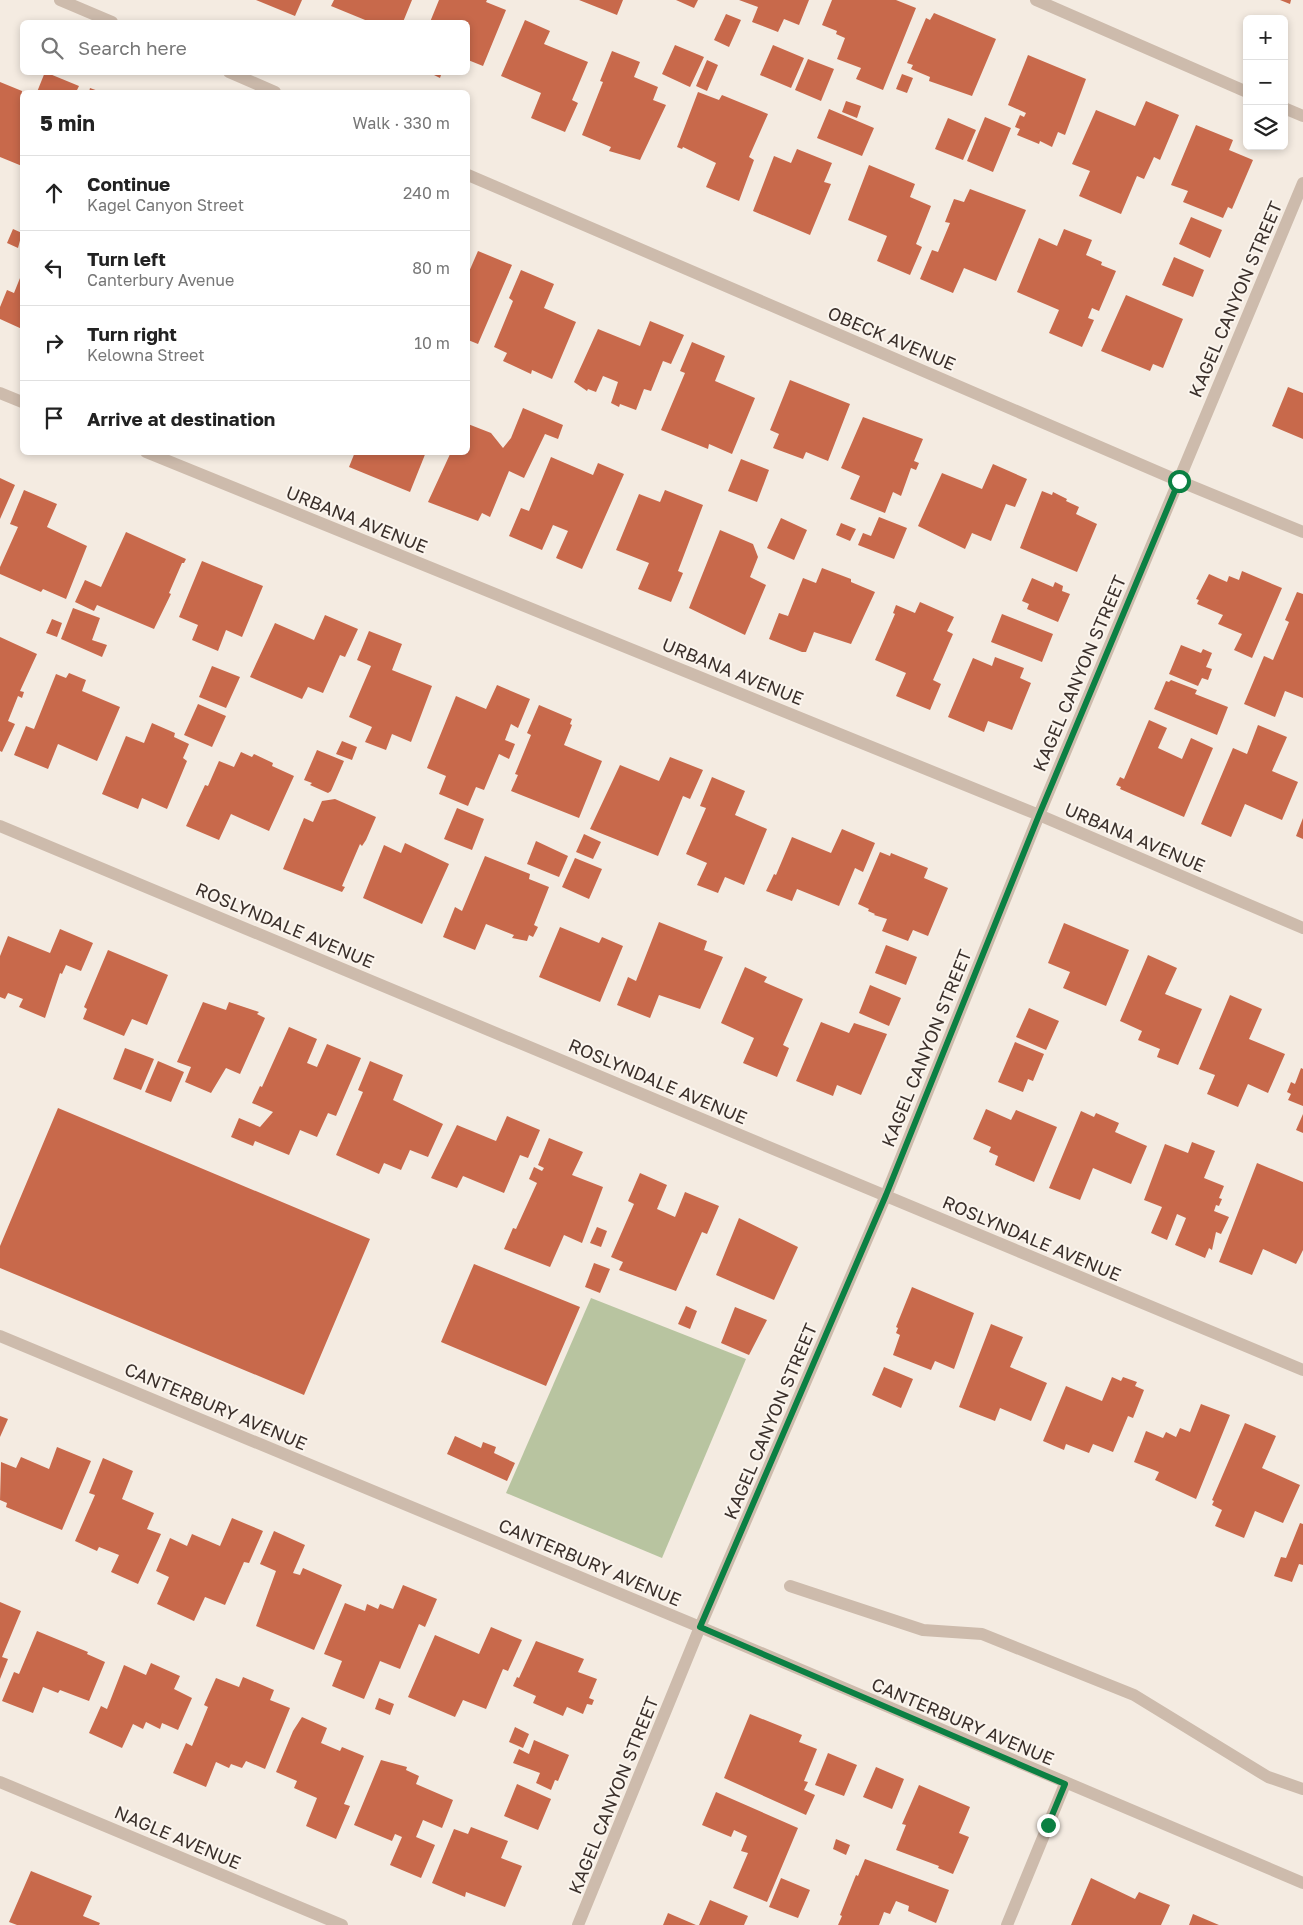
<!DOCTYPE html>
<meta charset="utf-8">
<style>
:root{--surface:#fff;--page:#f6f6f6;--text:#222;--muted:#767676;--line:#e0e0e0}
body{margin:0;font-family:"Golos Text",sans-serif;background:var(--page);color:var(--text)}
.controls{position:absolute;right:15px;top:15px;display:grid;overflow:hidden;border-radius:8px;box-shadow:0 2px 8px #0003}
.controls button{width:45px;height:45px;display:grid;place-items:center;padding:0;border:0;border-bottom:1px solid var(--line);background:var(--surface);color:var(--text);font:25px sans-serif}
.stop{position:absolute;width:15px;height:15px;margin:-11px;border:4px solid #0b8043;border-radius:50%;background:#fff}
.stop.end{background:#0b8043;border-color:#fff;box-shadow:0 1px 5px #0008}
.list{margin:0;padding:0;list-style:none}
h2{display:flex;justify-content:space-between;align-items:center;height:65px;margin:0;padding:0 20px;font-size:21px}
h2 small{font-size:16px;font-weight:400;color:var(--muted)}
.list li{display:grid;grid-template-columns:32px 1fr auto;gap:15px;align-items:center;box-sizing:border-box;height:75px;padding:0 20px;border-top:1px solid var(--line)}
.list b{display:block;font-size:19px;white-space:nowrap}
.list p{margin:0;font-size:16px;white-space:nowrap;color:var(--muted)}
.list em{font-size:16px;font-style:normal;color:var(--muted)}
.icon{flex:none;width:28px;height:28px;fill:none;stroke:currentColor;stroke-width:2;stroke-linecap:round;stroke-linejoin:round}
.map{position:relative;flex:none;width:1303px;height:1925px;overflow:hidden}
.search{position:absolute;background:var(--surface);box-shadow:0 2px 8px #0003;left:20px;top:20px;width:450px;height:55px;display:flex;align-items:center;gap:12px;box-sizing:border-box;padding:0 18px;border-radius:8px;color:var(--muted);font-size:19px}
.panel{position:absolute;background:var(--surface);box-shadow:0 2px 8px #0003;left:20px;top:90px;width:450px;height:365px;border-radius:8px}
.map>svg:first-child{display:block}
</style>
<div class="map">
<svg width="1303" height="1925" viewBox="0 0 1303 1925">
<rect width="100%" height="100%" fill="#f4ebe1"/>
<path fill="#b8c4a0" d="M591,1298l155,61 -84,199 -156,-65z"/>
<path fill="#c8694b" d="M256,0h46l-7,16z
M334,0h78l-9,22h-33l-39,-16z
M439,0h48l-1,2 20,8 -23,56 -15,-6v-38h-38z
M579,0h44l-6,15z
M676,0h22l-4,8z
M739,0h70l-10,25 -15,-6 -6,13 -26,-10 6,-15z
M832,0h64l20,8 -33,82 -27,-11 5,-11 -24,-9 8,-21 -9,-4 1,-3 -15,-6z
M1280,0h11l-1,4z
M934,13l62,26 -24,57 -43,-15 1,-4 -19,-8 2,-4 -6,-2 19,-45 4,2z
M726,14l15,6 -12,27 -15,-7z
M525,20l25,11 -6,13 44,18 -16,38 6,3 -13,29 -34,-14 10,-25 -40,-17z
M675,45l29,12 -14,30 -28,-13z
M773,45l31,13 -13,30 -31,-13z
M612,51l28,11 -6,15 24,10 -5,13 13,5 -26,55 -31,-9 2,-4 -29,-12 21,-53 -3,-1z
M1028,55l58,24 -21,56 -7,-3 -6,15 -12,-6 -1,3 -22,-9 3,-6 -5,-2 5,-12 4,2 2,-4 -18,-8z
M808,59l26,10 -13,32 -26,-11z
M707,60l11,5 -11,26 -11,-5z
M45,72l34,14 -3,6h-39z
M428,72h14l-2,6z
M902,74l11,4 -6,15 -11,-4z
M0,82l22,9v75l-22,-9z
M90,88l11,4h-12z
M698,92l21,8 3,-5 46,19 -19,43 5,3 -15,41 -33,-14 10,-24 -33,-16 -1,2 -5,-2z
M846,101l15,5 -4,12 -15,-6z
M1146,101l33,14 -19,45 -6,-3 -10,22 -7,-3 -16,38 -42,-18 11,-25 -18,-7 24,-54 39,16z
M829,109l45,19 -12,28 -45,-18z
M985,117l26,11 -18,44 -26,-11z
M948,118l28,12 -13,30 -28,-11z
M1196,125l37,15 -4,10 24,10 -21,49 -4,-2 -5,11 -40,-16 5,-11 -17,-6z
M797,149l35,14 -8,19 7,2 -21,51 -57,-24 21,-55 17,7z
M869,165l46,19 -5,13 21,9 -15,38 6,3 -12,28 -33,-14 10,-25 -39,-16z
M970,189l56,21 -30,71 -32,-13 -11,25 -33,-14 12,-29 6,2 12,-29 -5,-1 9,-23 10,3z
M1191,217l31,13 -12,28 -31,-14z
M13,229l9,4 -4,15 -11,-5z
M1064,229l28,11 -6,15 16,7 -1,3 15,6 -17,40 -7,-3 -4,10 6,2 -12,27 -33,-14 10,-23 -42,-18 22,-54 18,8z
M478,251l34,14 -34,79 -10,-4v-66z
M1174,257l30,13 -11,27 -31,-12z
M521,270l33,14 -10,24 32,14 -24,57 -20,-9 -1,4 -28,-13 4,-8 -13,-6 19,-46 -4,-3z
M22,273v56l-22,-10v-12l7,-17 7,3z
M1126,295l57,24 -20,49 -10,-4 -3,7 -49,-20z
M650,321l34,14 -13,29 -8,-3 -12,30 -7,-2 -8,21 -16,-6 -1,3 -8,-4 7,-21 -15,-6 -7,16 -8,-3 -1,2 -13,-9 24,-53 42,17z
M692,342l33,14 -10,25 40,17 -23,56 -23,-10 -1,5 -47,-19 24,-57 -5,-2z
M790,380l60,24 -22,57 -22,-9 -3,7 -30,-11 6,-14 -9,-4z
M1288,387l15,6v46l-31,-13z
M523,408l40,17 -5,14 -13,-5 -21,44 -15,-7 -19,46 -8,-4 -4,8 -50,-19 23,-50h17v-28l23,9 12,15 8,-10z
M863,417l60,22 -9,22 5,2 -3,7 -5,-2 -10,28 -8,-4 -8,21 -35,-14 10,-23 -19,-8z
M355,452h71l-16,40 -61,-25z
M551,457l42,18 5,-12 26,11 -42,95 -26,-11 12,-27 -15,-6 -11,25 -33,-14 12,-28 8,3z
M741,459l28,11 -12,32 -29,-11z
M993,464l34,15 -12,28 -9,-3 -15,37 -19,-8 -7,16 -47,-23 24,-53 40,16z
M0,478l15,7 -15,34z
M24,490l33,14 -10,23 40,19 -21,53 -23,-10 -2,3 -41,-18v-7l18,-40 -8,-3z
M665,490l38,15 -25,66 5,2 -12,29 -33,-13 11,-26 -33,-13 23,-56 21,8z
M1042,491l10,4 1,-3 14,7 -1,2 13,6 -3,7 21,10 -20,48 -57,-24z
M879,517l28,11 -13,31 -36,-14 5,-12 8,3z
M781,518l26,12 -13,30 -27,-12z
M841,523l15,6 -6,12 -14,-6z
M720,530l33,14 5,13 -8,20 16,8 -21,50 -56,-27z
M126,532l60,27 -2,4h-2l-13,30 2,1 -17,35 -57,-24 -3,6 -19,-9 10,-22 16,7z
M202,561l61,25 -21,51 -16,-7 -8,21 -26,-11 6,-15 -19,-8z
M822,568l29,11v3l24,10 -24,52 -37,-12 -8,20h-4l-33,-13 10,-26 9,3 15,-38 13,5z
M1242,571l40,17 -30,70 -18,-8 8,-16 -24,-10 5,-9 -26,-11 2,-4 -3,-1 13,-25 18,8 2,-6 10,4z
M1032,578l21,9 2,-5 8,4 -1,5 8,3 -12,28 -31,-13 2,-5 -7,-3z
M1297,592l6,2v104l-18,-7 -10,26 -31,-13 20,-48 9,4 16,-38 -4,-2z
M920,602l34,15 -7,14 6,3 -20,46 8,4 -11,26 -34,-14 10,-23 -31,-13 20,-46 -2,-1 3,-8 19,8z
M73,608l27,10 -8,22 15,5 -5,12 -41,-18z
M1002,614l51,20 -11,28 -51,-20z
M325,615l33,14 -13,28 -5,-2 -17,38 -15,-6 -6,12 -52,-22 25,-54 39,17z
M52,619l10,4 -5,14 -11,-4z
M369,631l33,13 -10,26 40,16 -21,56 -19,-8 -6,16 -21,-8 7,-15 -23,-10 22,-51 -14,-6z
M0,637l37,17 -17,37 4,1 -2,6 -4,-2 -10,25 7,3 -13,28 -2,-1z
M1181,645l20,8 2,-4 9,4 -6,14 6,2 -4,11 -6,-2 -4,8 -29,-12z
M995,657l29,11 -4,10 11,5 -19,47 -24,-9 -4,11 -36,-15 25,-59 19,8z
M212,666l28,11 -14,31 -27,-11z
M69,673l17,7 -4,11 38,16 -23,54 -39,-17 -10,25 -34,-14 12,-29 8,3 22,-55 10,4z
M1171,680l26,10 -2,4 33,13 -11,28 -63,-26 12,-28 3,1z
M497,685l33,14 -12,29 -7,-4 -6,16 10,4 -6,15 -10,-5 -15,36 -8,-3 -8,19 -29,-12 7,-18 -19,-8 29,-72 30,13z
M198,704l28,12 -14,31 -28,-12z
M539,705l33,14 -2,5 2,1 -8,20 38,16 -23,57 -68,-27 7,-16 -3,-1 16,-39 -4,-2z
M1149,720l18,8 -9,20 24,11 9,-21 22,10 -29,69 -64,-28 1,-2 -5,-2 4,-8 4,2z
M152,723l23,10 -1,4 15,7 -6,14 4,3 -20,48 -25,-11 -4,11 -36,-15 24,-58 18,7z
M1258,725l29,12 -15,34 26,11 -16,38 -37,-16 -14,33 -30,-13 32,-76 14,6z
M342,741l15,6 -5,13 -16,-6z
M317,750l27,11 -13,30 -3,2 -18,-8 2,-2 -8,-3z
M241,752l11,5 2,-3 19,9 -1,3 22,10 -25,55 -38,-17 -12,26 -33,-14 19,-41 3,1 11,-25 15,6z
M670,757l33,13 -13,29 -7,-3 -25,60 -68,-27 30,-64 39,16z
M712,777l33,14 -10,24 32,14 -23,56 -19,-8 -7,16 -21,-8 10,-22 -21,-9 20,-46 -6,-2z
M335,799l41,18 -10,23 -4,6 -2,-2 -18,42 3,1 -3,5 -59,-23 21,-51 9,4 9,-21z
M457,808l27,11 -12,31 -28,-11z
M1303,818v21l-7,-3z
M842,829l33,14 -12,29 -8,-4 -16,38 -42,-17 -5,12 -26,-10 8,-17 2,1 16,-38 39,16z
M584,834l17,8 -8,17 -17,-7z
M536,841l32,15 -9,21 -32,-13z
M405,843l44,21 -27,60 -59,-26 21,-53 17,8z
M880,852l10,4 1,-3 37,15 -4,10 24,10 -20,48 -15,-6 -5,11 -26,-10 5,-12 -13,-4 1,-1 -7,-3 1,-2 -11,-5z
M485,856l45,18 -1,5 20,8 -15,38 4,2 -5,10 -4,-2 -2,6 -15,-3 2,-3 -28,-11 -11,26 -32,-13 12,-30 7,4z
M575,858l27,11 -13,30 -27,-12z
M659,922l48,19 -3,9 19,7 -23,52 -41,-14 -9,23 -33,-13 11,-28 8,4z
M1064,923l65,27 -23,56 -43,-18 7,-16 -22,-9z
M560,927l39,16 3,-6 21,9 -23,56 -61,-25z
M60,929l33,14 -12,28 -15,-6 -4,9 -2,-1 -15,45 -26,-11 4,-8 -15,-6 -3,6 -5,-2v-41l8,-20 42,17z
M886,945l31,12 -11,28 -31,-12z
M108,950l60,25 -21,50 -15,-6 -8,17 -41,-17 4,-10 -3,-2z
M1148,955l29,13 -12,26 37,15 -24,56 -21,-8 3,-8 -22,-9 4,-9 -22,-10z
M745,967l22,10 -3,5 39,17 -20,46 6,3 -12,29 -34,-14 11,-25 -33,-15z
M870,985l31,13 -12,28 -30,-13z
M1230,995l32,14 -13,30 36,15 -17,39 -20,-9 -10,23 -31,-13 8,-19 -16,-6z
M203,1002l23,8 3,-8 30,10 -2,2 8,4 -25,56 -14,-6 -15,25 -26,-11 6,-15 -14,-5z
M1029,1008l30,13 -13,29 -30,-13z
M821,1022l28,11 5,-10 33,11 -26,61 -24,-10 -4,11 -37,-15z
M289,1027l28,12 -10,24 10,4 10,-23 34,14 -25,58 -8,-3 -11,24 -17,-7 -11,25 -34,-14 -2,5 -22,-9 8,-19 21,9 13,-15 -21,-9 8,-17 2,1z
M1015,1042l29,12 -11,27 -5,-2 -5,13 -25,-10z
M125,1048l29,11 -13,31 -28,-11z
M158,1061l26,11 -13,30 -26,-10z
M370,1061l33,14 -10,25 50,24 -15,33 -18,-7 -9,20 -17,-7 -5,11 -43,-19 27,-63 -5,-2z
M1301,1068l2,1v37l-15,-6 3,-6 -4,-2 4,-10 4,2z
M58,1108l312,131 -66,156 -304,-127v-22z
M986,1109l25,11 5,-10 41,17 -23,55 -39,-17 3,-9 -9,-4 2,-5 -18,-8z
M1081,1111l13,6 2,-4 23,10 -4,9 32,14 -16,38 -38,-16 -13,32 -31,-12z
M1303,1114v19l-7,-3z
M507,1116l33,14 -12,28 -8,-3 -16,38 -41,-17 -6,12 -26,-10 26,-53 39,16z
M549,1138l34,14 -11,23 31,12 -21,56 -18,-8 -14,32 -46,-18 9,-21 3,1 21,-46 -8,-4 5,-12 8,4 2,-3 -6,-3z
M1192,1142l23,9 -11,27 20,8 -5,12 3,1 -3,7 -3,-1 -2,6 15,6 -8,17 -5,-2 -4,18 -3,-2 -4,10 -30,-13 11,-27 -9,-4 -10,26 -16,-7 11,-26 -18,-7 21,-56 23,9z
M1257,1163l46,19v68l-7,14 -33,-15 -11,26 -33,-13z
M640,1173l27,12 -10,24 18,8 10,-25 34,14 -12,28 -5,-2 -26,59 -57,-21 4,-8 -12,-5 23,-53 -6,-3z
M739,1218l59,29 -24,53 -58,-25z
M597,1227l10,4 -6,16 -11,-4z
M594,1263l16,6 -10,24 -15,-6z
M474,1264l106,43 -34,79 -105,-44z
M912,1287l62,26 -20,56 -19,-8 -4,9 -38,-15 7,-20 -4,-2 2,-5 -2,-1z
M686,1306l11,5 -7,18 -12,-5z
M735,1307l32,13 -18,35 -28,-12z
M991,1324l32,13 -13,30 37,16 -16,38 -31,-13 -5,13 -36,-14z
M884,1367l29,12 -12,29 -29,-13z
M1112,1377l9,4 2,-4 14,5 -2,4 9,4 -11,28 -5,-2 -15,36 -20,-8 -4,9 -23,-9 -2,6 -21,-9 23,-55 36,15z
M1201,1404l29,11 -34,84 -41,-19 4,-8 -25,-10 12,-31 17,7 3,-6 10,5 4,-9 10,4z
M0,1416l8,3 -8,18z
M1245,1423l31,13 -14,32 38,17 -17,38 -28,-12 -11,27 -29,-12 7,-16 -10,-5 2,-4 -2,-1z
M455,1436l26,12 2,-6 13,5 -2,6 21,10 -8,18 -60,-27z
M57,1447l34,14 -29,69 -56,-23 1,-4 -7,-3 1,-38 15,6 5,-11 28,12z
M103,1458l30,13 -11,28 32,14 -7,16 14,5 -23,50 -27,-12 8,-17 -20,-8 -2,4 -22,-10 20,-46 -6,-2z
M232,1518l31,13 -14,32 -5,-1 -19,43 -20,-8 -11,24 -37,-17 12,-27 -13,-6 14,-33 17,8 5,-12 28,12z
M1300,1523l3,1v41l-4,-1 -7,18 -18,-6 7,-19 5,1z
M274,1531l31,14 -12,28 7,2 3,-7 39,17 -28,65 -58,-24 20,-55 -16,-7z
M403,1585l34,14 -12,28 -6,-3 -19,45 -20,-8 -16,38 -32,-13 10,-25 -18,-7 21,-51 20,8 2,-7 11,5 2,-5 13,5z
M0,1602l21,9 -19,46 6,2 -8,20z
M491,1627l31,13 -14,31 -5,-2 -17,40 -23,-9 -8,17 -47,-20 27,-62 44,19z
M37,1631l51,21 -1,2 18,8 -16,39 -29,-11 -2,3 -15,-6 -10,26 -31,-12 12,-29 5,2z
M536,1641l48,18 -6,13 19,7 -8,19 5,2 -2,5 -5,-1 -4,10 -16,-7 -4,9 -30,-13 3,-7 -23,-10 4,-9 2,1z
M151,1663l29,13 -6,13 18,9 -14,32 -16,-7 -2,6 -14,-7 -3,7 -10,-5 -11,24 -33,-15 12,-27 6,3 17,-44 22,10z
M243,1677l31,13 -4,10 20,8 -25,61 -19,-8 -4,7 -11,-4 -2,4 -13,-6 -10,25 -33,-14 13,-30 6,3 16,-39 -4,-2 12,-27 23,9z
M379,1698l15,6 -4,11 -15,-6z
M750,1714l52,21 -3,7 18,7 -13,32 4,1 -4,8 11,5 -9,20 -82,-37z
M302,1717l25,11 -6,15 19,8 2,-4 22,9 -20,48 6,2 -14,33 -30,-13 11,-28 -23,-10 3,-7 -21,-9 17,-41z
M515,1727l14,7 -6,14 -14,-6z
M534,1740l35,15 -11,26 -3,-1 -4,10 -15,-7 4,-10 -27,-10 6,-14 10,5z
M828,1753l29,12 -13,31 -29,-11z
M381,1760l26,7 -1,3 13,6 -3,8 37,16 -11,28 -19,-8 -7,17 19,8 -14,33 -31,-13 12,-28 -7,-3 -3,7 -38,-16z
M876,1767l28,12 -12,30 -29,-12z
M517,1784l34,15 -13,31 -34,-14z
M919,1785l51,22 -11,26 10,4 -16,37 -15,-6 1,-2 -43,-16 10,-25 -4,-1z
M716,1792l82,36 -31,74 -34,-14 15,-35 -7,-2 6,-15 -13,-6 -3,7 -29,-12z
M471,1827l37,14 -7,17 21,8 -17,41 -39,-15 -1,5 -33,-14 22,-54 14,5z
M836,1839l14,6 -4,10 -13,-6z
M865,1859l84,31 -13,33 -28,-12 1,-5 -13,-5 -6,13 -6,-2 -5,13h-41l4,-9 -2,-1 16,-40 2,1z
M31,1871l61,25 -9,20 17,7 -1,2h-82l-8,-3z
M781,1878l29,12 -12,28 -29,-11z
M1091,1878l44,21 4,-7 31,13 -9,20h-90z
M710,1900l38,16 -4,9h-45z
M668,1913l28,12h-33z
M1193,1914l26,11h-30z"/>
<g fill="none" stroke-linecap="round" stroke-linejoin="round">
<path stroke="#cdbbac" stroke-width="12" d="M790,1586l133,44 59,4 152,61 134,82 35,12"/>
<path stroke="#cdbbac" stroke-width="12" d="M60,0l52,22
M1036,0l211,92
M229,72l46,20
M1284,108l19,8
M468,175l711,306 124,51
M0,393l22,9
M146,452l893,363 264,113
M0,826l1303,544
M0,1336l700,291 603,256
M0,1782l342,143
M578,1925l122,-298 186,-432 153,-380 264,-632
M1007,1925l58,-141"/>
</g>
<g fill="none" stroke-linecap="round" stroke-linejoin="round">
<path stroke="#0b8043" stroke-width="6" d="M1048,1825l17,-41 -365,-157 186,-432 153,-380 140,-334"/>
</g>
<g text-anchor="middle" dominant-baseline="central" stroke-width="4" stroke-linejoin="round" paint-order="stroke">
<g font-size="18" fill="#3b302b" stroke="#fbf5ee">
<text transform="translate(1235 299) rotate(-67)">KAGEL CANYON STREET</text>
<text transform="translate(892 338) rotate(23)">OBECK AVENUE</text>
<text transform="translate(357 519) rotate(22)">URBANA AVENUE</text>
<text transform="translate(733 671) rotate(22)">URBANA AVENUE</text>
<text transform="translate(1079 673) rotate(-67)">KAGEL CANYON STREET</text>
<text transform="translate(1135 837) rotate(23)">URBANA AVENUE</text>
<text transform="translate(285 925) rotate(23)">ROSLYNDALE AVENUE</text>
<text transform="translate(926 1048) rotate(-68)">KAGEL CANYON STREET</text>
<text transform="translate(658 1081) rotate(23)">ROSLYNDALE AVENUE</text>
<text transform="translate(1032 1238) rotate(23)">ROSLYNDALE AVENUE</text>
<text transform="translate(216 1406) rotate(23)">CANTERBURY AVENUE</text>
<text transform="translate(770 1421) rotate(-67)">KAGEL CANYON STREET</text>
<text transform="translate(590 1562) rotate(23)">CANTERBURY AVENUE</text>
<text transform="translate(963 1721) rotate(23)">CANTERBURY AVENUE</text>
<text transform="translate(613 1795) rotate(-68)">KAGEL CANYON STREET</text>
<text transform="translate(178 1837) rotate(23)">NAGLE AVENUE</text>
</g>
</g>
</svg>
<div class="controls">
<button>+</button>
<button>−</button>
<button><svg class="icon" aria-label="layers" viewBox="0 0 24 24"><path d="M12 4l9 5-9 5-9-5zM3 14l9 5 9-5"/></svg></button>
</div>
<div class="stop" style="left:1179px;top:481px"></div>
<div class="stop end" style="left:1048px;top:1825px"></div>
<div class="search"><svg class="icon" aria-label="search" viewBox="0 0 24 24"><circle cx="10" cy="10" r="6"/><path d="M15 15l6 6"/></svg>Search here</div>
<section class="panel">
<h2>5 min<small>Walk · 330 m</small></h2>
<ul class="list">
<li><svg class="icon" aria-label="ahead" viewBox="0 0 24 24"><path d="M12 20V5M6 11l6-6 6 6"/></svg><div><b>Continue</b><p>Kagel Canyon Street</p></div><em>240 m</em></li>
<li><svg class="icon" aria-label="left" viewBox="0 0 24 24"><path d="M17 20v-9H6M10 6l-5 5 5 5"/></svg><div><b>Turn left</b><p>Canterbury Avenue</p></div><em>80 m</em></li>
<li><svg class="icon" aria-label="right" viewBox="0 0 24 24"><path d="M7 20v-9h11M14 6l5 5-5 5"/></svg><div><b>Turn right</b><p>Kelowna Street</p></div><em>10 m</em></li>
<li><svg class="icon" aria-label="arrive" viewBox="0 0 24 24"><path d="M6 21V4h12l-3 4 3 4H6"/></svg><div><b>Arrive at destination</b></div></li>
</ul>
</section>
</div>
